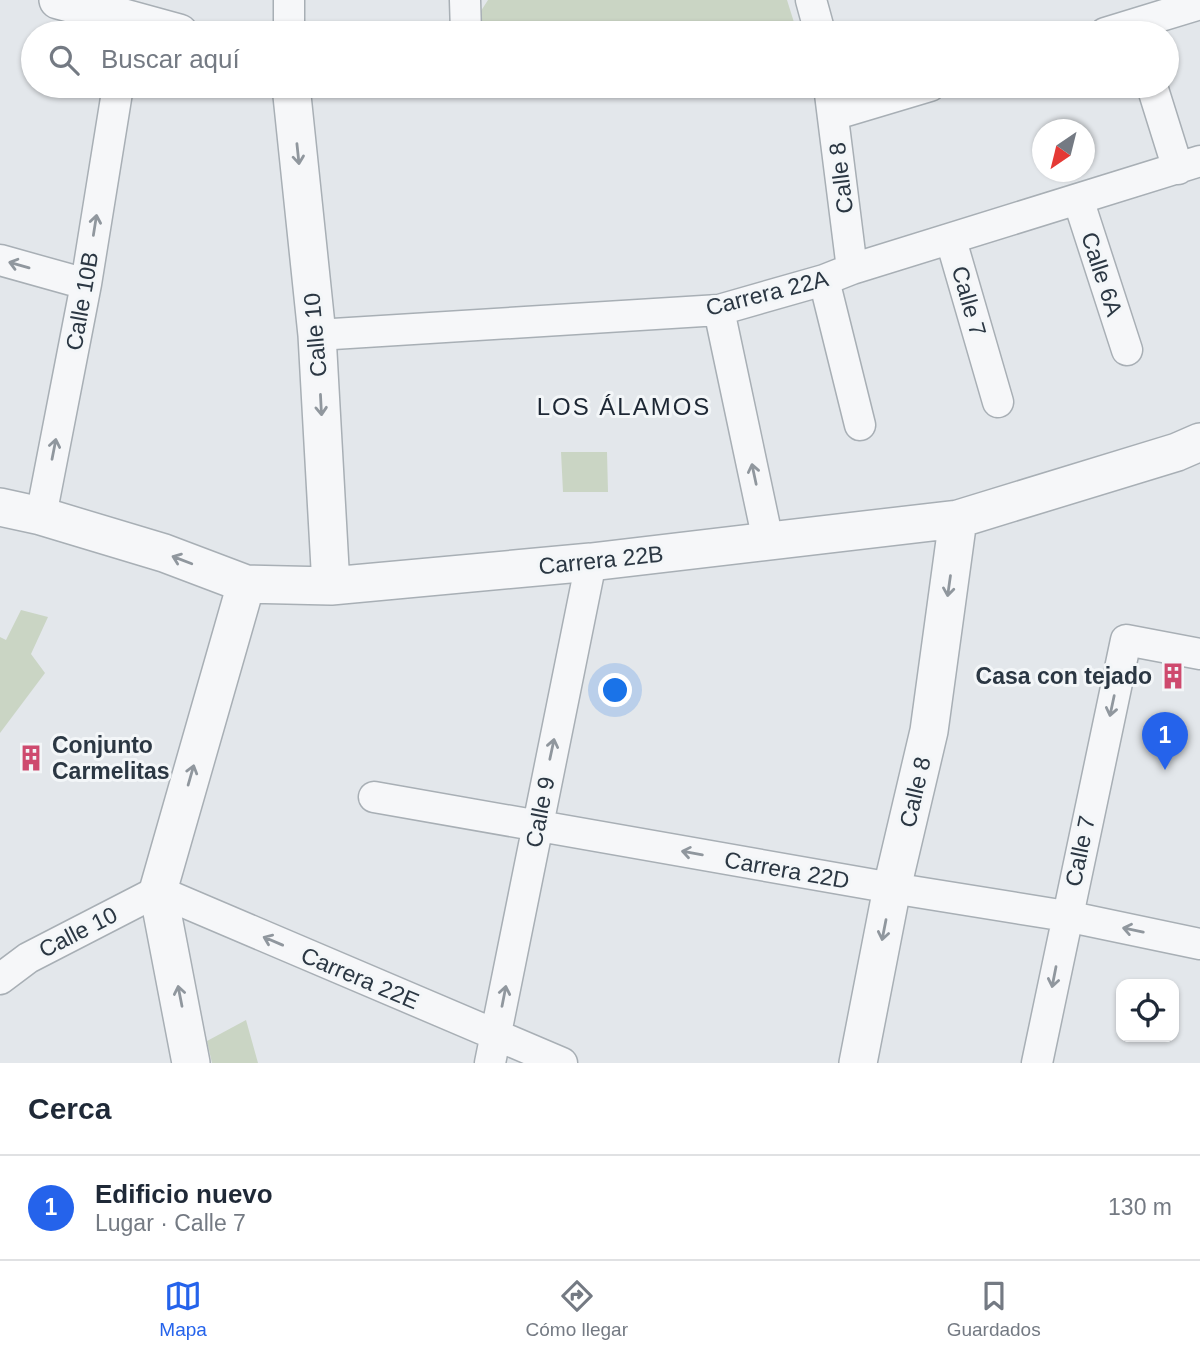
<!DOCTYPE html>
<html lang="es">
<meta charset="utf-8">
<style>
:root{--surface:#fff;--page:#f6f6f7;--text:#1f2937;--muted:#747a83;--line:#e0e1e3;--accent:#2563eb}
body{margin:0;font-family:Helvetica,sans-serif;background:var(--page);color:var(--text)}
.controls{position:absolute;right:21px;bottom:21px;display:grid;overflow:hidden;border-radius:14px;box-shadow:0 2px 5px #0004}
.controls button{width:63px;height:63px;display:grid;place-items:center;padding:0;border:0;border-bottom:2px solid var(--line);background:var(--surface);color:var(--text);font:35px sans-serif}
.compass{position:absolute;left:1032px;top:119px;width:63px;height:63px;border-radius:50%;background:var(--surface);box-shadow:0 2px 5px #0004;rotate:215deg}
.you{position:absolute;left:616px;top:691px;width:24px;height:24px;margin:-18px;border:5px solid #fff;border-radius:50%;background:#1a73e8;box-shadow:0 0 0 10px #1a73e833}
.badge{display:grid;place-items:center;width:46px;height:46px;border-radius:50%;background:var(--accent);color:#fff;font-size:23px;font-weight:700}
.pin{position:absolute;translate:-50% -58px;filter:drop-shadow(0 2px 4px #0008)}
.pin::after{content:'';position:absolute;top:37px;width:24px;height:21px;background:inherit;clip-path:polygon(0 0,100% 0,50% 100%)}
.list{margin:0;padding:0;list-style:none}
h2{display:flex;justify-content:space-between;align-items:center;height:91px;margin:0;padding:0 28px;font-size:30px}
h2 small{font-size:23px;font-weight:400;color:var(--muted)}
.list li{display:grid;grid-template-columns:46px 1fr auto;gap:21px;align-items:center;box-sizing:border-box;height:105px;padding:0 28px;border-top:2px solid var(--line)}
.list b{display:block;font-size:26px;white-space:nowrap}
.list p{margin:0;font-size:23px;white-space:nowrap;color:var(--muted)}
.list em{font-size:23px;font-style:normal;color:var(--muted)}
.icon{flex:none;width:38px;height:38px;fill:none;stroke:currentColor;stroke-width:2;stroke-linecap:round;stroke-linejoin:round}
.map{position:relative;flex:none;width:1200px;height:1063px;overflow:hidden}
.search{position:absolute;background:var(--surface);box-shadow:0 2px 5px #0004;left:21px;right:21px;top:21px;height:77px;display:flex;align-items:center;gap:18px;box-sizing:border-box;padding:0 24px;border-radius:38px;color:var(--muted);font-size:26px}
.sheet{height:196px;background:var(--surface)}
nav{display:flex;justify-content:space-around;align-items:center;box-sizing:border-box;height:98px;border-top:2px solid var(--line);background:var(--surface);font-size:19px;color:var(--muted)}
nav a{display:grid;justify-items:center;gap:4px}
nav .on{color:var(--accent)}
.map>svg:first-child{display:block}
</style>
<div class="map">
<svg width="1200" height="1063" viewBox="0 0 1200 1063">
<rect width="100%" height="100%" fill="#e3e7eb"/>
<path fill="#cad5c4" d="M488,0h299l10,32 -316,1 -2,-19z
M561,452h46l1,40h-45z
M21,610l27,7 -17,37 14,19 -45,60v-96l6,3z
M246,1020l12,43h-46l-5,-22z"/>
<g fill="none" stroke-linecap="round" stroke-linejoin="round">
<g stroke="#a8afb5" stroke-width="33">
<path id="minor" d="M465,0l1,33
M811,0l9,33
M289,33v-33
M1105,33l95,-29
M829,86l23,183
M1152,86l26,83
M833,115l97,-29
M1078,199l49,151
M951,240l47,162
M0,260l86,24
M824,280l36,145
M719,310l49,231
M317,335l402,-25 105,-30 28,-11 348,-108
M41,516l45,-232 32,-198
M374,797l518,91 174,28 134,28
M0,979l28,-21 130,-67 404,172
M490,1063l101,-501
M1037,1063l89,-423 74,14"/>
</g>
<g stroke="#a8afb5" stroke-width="40">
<path id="tertiary" d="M58,0l121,33
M291,86l26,249 14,251
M0,507l41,9 123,37 82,31 85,2 260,-24 367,-43 219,-67 23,-10
M191,1063l-33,-172 88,-307
M858,1063l34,-175 37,-157 29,-212"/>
</g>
<use href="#minor" stroke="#f6f7f9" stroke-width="30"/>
<use href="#tertiary" stroke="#f6f7f9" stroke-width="37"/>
</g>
<defs><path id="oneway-shaft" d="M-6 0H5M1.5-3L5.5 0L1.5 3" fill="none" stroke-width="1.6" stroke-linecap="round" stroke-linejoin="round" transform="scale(1.75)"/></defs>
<g stroke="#90979e">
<use href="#oneway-shaft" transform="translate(298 154) rotate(84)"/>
<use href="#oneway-shaft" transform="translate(95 225) rotate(-81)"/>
<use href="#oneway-shaft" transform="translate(19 265) rotate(-164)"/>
<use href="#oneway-shaft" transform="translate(321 405) rotate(87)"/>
<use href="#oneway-shaft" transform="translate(54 449) rotate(-79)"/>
<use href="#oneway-shaft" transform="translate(754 474) rotate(-102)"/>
<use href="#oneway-shaft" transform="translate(182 560) rotate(-159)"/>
<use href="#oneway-shaft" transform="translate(949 586) rotate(98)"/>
<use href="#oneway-shaft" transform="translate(1112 706) rotate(102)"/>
<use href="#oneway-shaft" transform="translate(552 749) rotate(-78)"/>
<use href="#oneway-shaft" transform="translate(191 775) rotate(-74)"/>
<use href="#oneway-shaft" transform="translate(692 853) rotate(-170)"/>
<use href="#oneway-shaft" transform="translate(884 930) rotate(101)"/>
<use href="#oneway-shaft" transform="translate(1133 930) rotate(-168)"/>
<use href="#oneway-shaft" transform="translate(273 941) rotate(-157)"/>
<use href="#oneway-shaft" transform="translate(1054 977) rotate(101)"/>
<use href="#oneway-shaft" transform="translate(180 996) rotate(-101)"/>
<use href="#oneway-shaft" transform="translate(504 996) rotate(-79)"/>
</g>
<defs>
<g id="building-bare" transform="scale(2.1)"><path d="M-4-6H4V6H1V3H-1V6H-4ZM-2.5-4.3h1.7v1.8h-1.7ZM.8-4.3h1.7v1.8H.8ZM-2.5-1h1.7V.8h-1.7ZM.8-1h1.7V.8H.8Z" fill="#ce4a6e" stroke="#f3f6f8" stroke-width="2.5" paint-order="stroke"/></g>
</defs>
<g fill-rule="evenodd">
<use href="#building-bare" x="1173" y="676"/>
<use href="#building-bare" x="31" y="758"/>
</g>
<g text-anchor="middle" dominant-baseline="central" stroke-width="6" stroke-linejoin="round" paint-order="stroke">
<g font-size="23" fill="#2b3743" stroke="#f3f6f8">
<text transform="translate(841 178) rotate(-97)">Calle 8</text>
<text transform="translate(1102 274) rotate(72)">Calle 6A</text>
<text transform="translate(767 293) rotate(-14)">Carrera 22A</text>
<text transform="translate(82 301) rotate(-80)">Calle 10B</text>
<text transform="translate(969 301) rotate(74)">Calle 7</text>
<text transform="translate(315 335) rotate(-95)">Calle 10</text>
<text transform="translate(601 560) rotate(-6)">Carrera 22B</text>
<text transform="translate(915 792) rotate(-77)">Calle 8</text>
<text transform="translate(540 812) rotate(-79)">Calle 9</text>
<text transform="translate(1080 851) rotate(-78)">Calle 7</text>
<text transform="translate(787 870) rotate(10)">Carrera 22D</text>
<text transform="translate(78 932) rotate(-27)">Calle 10</text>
<text transform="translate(360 978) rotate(23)">Carrera 22E</text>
</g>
<g font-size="23" font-weight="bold" fill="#2b3743" stroke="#f3f6f8" text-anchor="end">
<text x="1152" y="676">Casa con tejado</text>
<text x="52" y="745" text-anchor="start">Conjunto<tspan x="52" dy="26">Carmelitas</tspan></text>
</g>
<g font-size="24" letter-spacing="2" fill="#1d2734" stroke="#f3f6f8">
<text x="624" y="406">LOS ÁLAMOS</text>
</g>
</g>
</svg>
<div class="controls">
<button><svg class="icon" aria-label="locate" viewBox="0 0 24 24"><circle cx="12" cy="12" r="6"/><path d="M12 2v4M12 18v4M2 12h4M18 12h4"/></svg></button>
</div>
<svg class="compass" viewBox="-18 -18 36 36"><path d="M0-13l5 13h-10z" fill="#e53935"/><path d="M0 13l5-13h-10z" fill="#747a83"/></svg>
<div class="you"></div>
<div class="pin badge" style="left:1165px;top:770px">1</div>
<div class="search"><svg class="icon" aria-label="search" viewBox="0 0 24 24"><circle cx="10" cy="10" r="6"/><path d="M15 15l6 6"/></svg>Buscar aquí</div>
</div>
<section class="sheet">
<h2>Cerca<small></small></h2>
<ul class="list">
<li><span class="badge">1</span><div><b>Edificio nuevo</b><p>Lugar · Calle 7</p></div><em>130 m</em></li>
</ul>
</section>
<nav>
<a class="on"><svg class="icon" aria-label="map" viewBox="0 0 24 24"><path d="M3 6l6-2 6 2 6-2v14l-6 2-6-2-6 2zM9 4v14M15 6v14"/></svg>Mapa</a>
<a><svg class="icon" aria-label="directions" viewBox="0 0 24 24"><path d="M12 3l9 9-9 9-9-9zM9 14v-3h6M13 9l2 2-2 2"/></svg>Cómo llegar</a>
<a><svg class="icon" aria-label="saved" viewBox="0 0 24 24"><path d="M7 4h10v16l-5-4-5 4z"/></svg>Guardados</a>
</nav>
